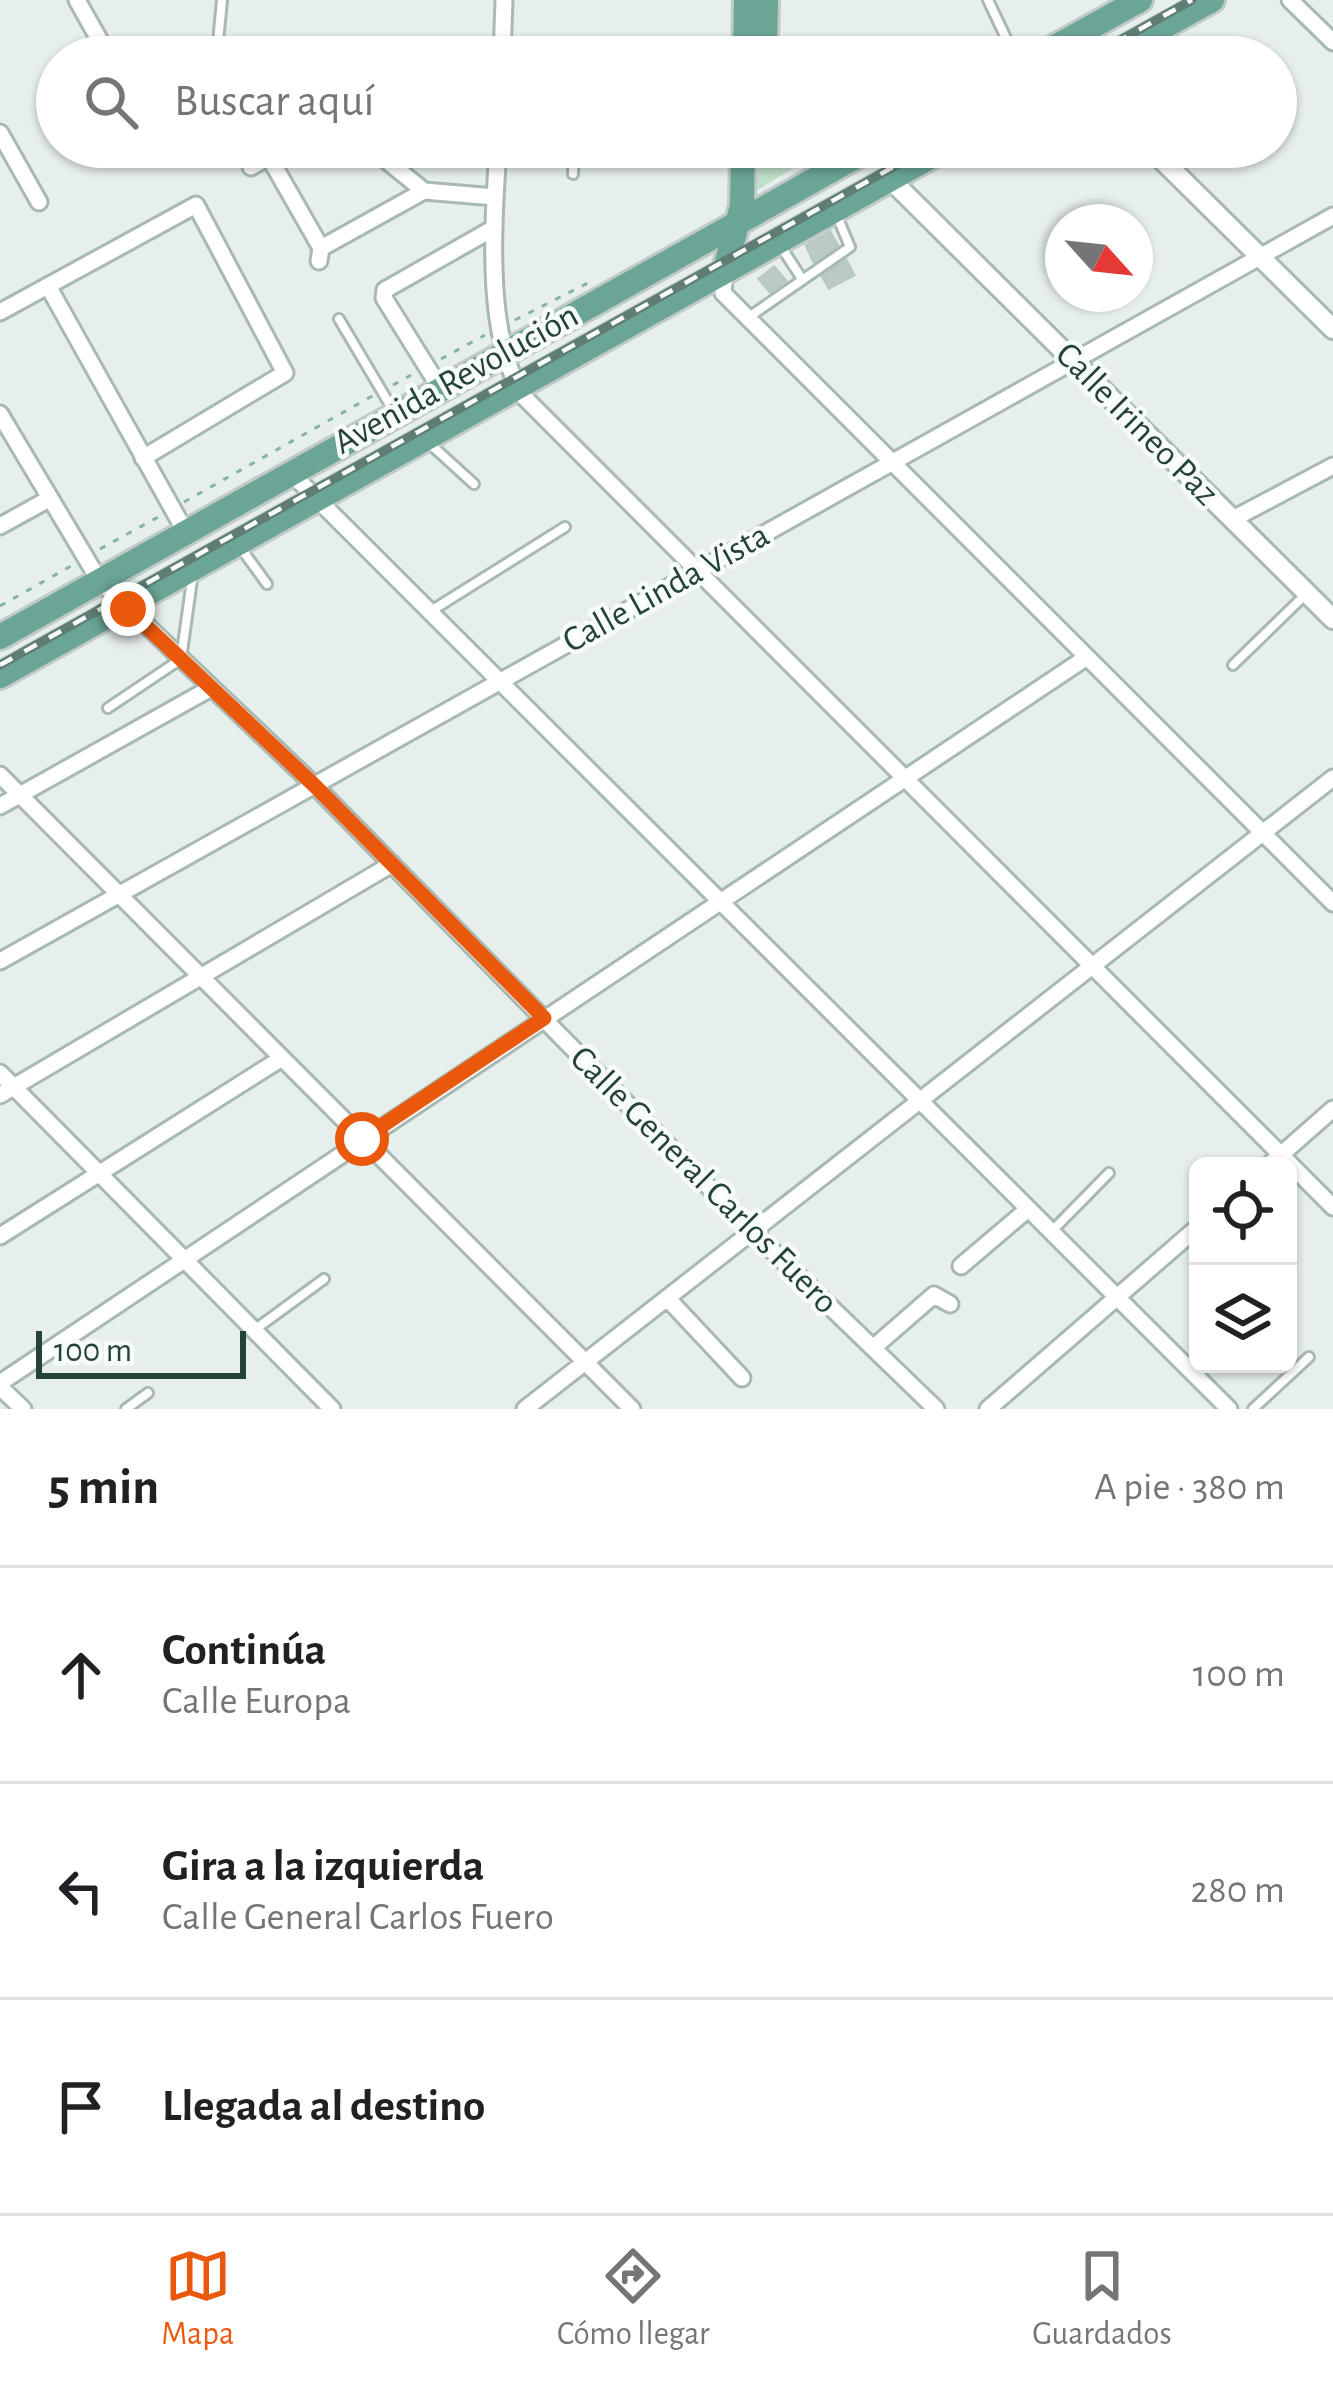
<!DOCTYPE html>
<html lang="es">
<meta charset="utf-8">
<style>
:root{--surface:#fff;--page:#f2f2f2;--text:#202124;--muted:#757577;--line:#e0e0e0;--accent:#ea580c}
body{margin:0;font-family:"Alegreya Sans",sans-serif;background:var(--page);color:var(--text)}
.controls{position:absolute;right:36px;bottom:36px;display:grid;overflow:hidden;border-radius:18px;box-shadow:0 3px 9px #0004}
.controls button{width:108px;height:108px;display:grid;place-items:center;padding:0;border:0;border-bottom:3px solid var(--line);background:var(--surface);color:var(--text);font:60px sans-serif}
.compass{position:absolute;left:1045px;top:204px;width:108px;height:108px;border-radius:50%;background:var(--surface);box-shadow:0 3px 9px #0004;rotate:117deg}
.scale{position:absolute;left:36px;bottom:30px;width:210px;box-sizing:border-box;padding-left:12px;border:6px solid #24423a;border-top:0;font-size:33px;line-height:42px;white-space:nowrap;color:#24423a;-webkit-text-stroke:9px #f7fbf9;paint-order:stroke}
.stop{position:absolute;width:36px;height:36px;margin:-27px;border:9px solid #ea580c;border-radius:50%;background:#fff}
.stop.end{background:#ea580c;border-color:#fff;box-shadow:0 3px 12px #0008}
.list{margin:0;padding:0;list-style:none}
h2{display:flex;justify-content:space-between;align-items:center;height:156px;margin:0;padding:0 48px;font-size:51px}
h2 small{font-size:39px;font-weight:400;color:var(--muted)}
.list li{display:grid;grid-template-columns:78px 1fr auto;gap:36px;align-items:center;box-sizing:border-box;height:216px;padding:0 48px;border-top:3px solid var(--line)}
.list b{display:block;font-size:45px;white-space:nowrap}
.list p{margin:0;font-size:39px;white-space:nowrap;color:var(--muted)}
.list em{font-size:39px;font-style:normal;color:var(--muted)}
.icon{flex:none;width:66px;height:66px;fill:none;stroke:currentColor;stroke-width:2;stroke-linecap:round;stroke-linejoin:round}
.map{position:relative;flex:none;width:1333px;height:1409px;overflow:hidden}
.search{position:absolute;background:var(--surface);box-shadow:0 3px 9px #0004;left:36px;right:36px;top:36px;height:132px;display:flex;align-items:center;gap:30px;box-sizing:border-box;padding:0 42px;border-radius:66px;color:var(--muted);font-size:45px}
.sheet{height:804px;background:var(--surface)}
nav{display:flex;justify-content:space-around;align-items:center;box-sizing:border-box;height:168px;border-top:3px solid var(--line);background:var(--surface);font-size:33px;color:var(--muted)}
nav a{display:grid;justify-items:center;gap:6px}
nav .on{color:var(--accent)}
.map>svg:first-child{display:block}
</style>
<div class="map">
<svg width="1333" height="1409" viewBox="0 0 1333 1409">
<rect width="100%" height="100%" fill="#e6efeb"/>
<path fill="#bfe0c8" d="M760,147h67l-71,44z"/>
<path fill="#bbcac4" stroke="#b8c9c2" stroke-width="3" d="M830,232l8,14 -24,16 -8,-17z
M846,260l8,15 -25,13 -7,-12z
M774,267l12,14 -16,11 -11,-13z"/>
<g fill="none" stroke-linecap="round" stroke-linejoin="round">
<g stroke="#a8b8b2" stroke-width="14">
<path id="service" d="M988,0l27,57
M209,57l9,-15 4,-42
M579,57v-3
M573,174l1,-27
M780,245l22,34
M749,317l101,-70 -13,-31
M339,319l54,91
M429,443l45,41
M240,547l27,37
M431,611l134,-84
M1233,665l73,-71
M108,708l73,-49 12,-86
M1052,1231l57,-58
M253,1331l71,-52
M126,1409l22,-16
M1253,1409l56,-52"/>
</g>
<g stroke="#a8b8b2" stroke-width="21">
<path id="minor" d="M77,0l32,57
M1290,0l43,42
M502,57l2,-57
M0,133l39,69
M161,147l2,4
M370,147l54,44 71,6
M498,147c-4,71 -15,191 27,251l808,809
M269,157l52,91 -2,13
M251,167l35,-20
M321,248l103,-57
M725,269l-2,24 610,610
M48,286l137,245
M0,312l196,-107 89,168 -142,85
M440,388l-56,-90 1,-8 109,-62
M0,414l99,166 215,205 439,447 183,177
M290,472l939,937
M1233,519l100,-53
M0,526l47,-26
M0,775l632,634
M0,806l211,-118
M0,961l1333,-745
M0,1073l332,336
M0,1095l392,-231
M1268,1166l65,-57
M0,1236l282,-178
M961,1266l67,-57
M668,1299l74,79
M873,1348l61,-53 16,9
M0,1383l1087,-726
M0,1387l23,22
M525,1409l808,-631
M988,1409l210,-182"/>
</g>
<g stroke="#a8b8b2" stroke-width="24">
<path id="tertiary" d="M1149,147l184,182
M890,179l443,440"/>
</g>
<g stroke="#c2cac8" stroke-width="30">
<path id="primary" d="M766,0l-1,46 7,11
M745,57l1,-57
M1037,57l103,-57
M1109,57l103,-57
M725,269l17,-63 1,-59
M0,637l873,-490
M0,676l948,-529"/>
</g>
<path stroke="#86b3a5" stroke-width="3" stroke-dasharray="6 9" stroke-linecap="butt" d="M515,320l77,-39
M441,359l44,-24
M393,385l18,-10
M184,502l190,-107
M100,549l60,-33
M0,606l71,-40"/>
<use href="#service" stroke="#fff" stroke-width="8"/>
<use href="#minor" stroke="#fff" stroke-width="15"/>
<use href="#tertiary" stroke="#fff" stroke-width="18"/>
<use href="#primary" stroke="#6aa596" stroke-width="24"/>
<g stroke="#5f7d75" stroke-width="9">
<path id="rail" d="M1090,57l102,-57
M0,665l929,-518"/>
</g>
<use href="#rail" stroke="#f7fbf9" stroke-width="4.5" stroke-dasharray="14" stroke-linecap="butt"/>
</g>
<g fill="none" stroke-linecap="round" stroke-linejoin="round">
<path stroke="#ea580c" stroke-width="15" d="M128,609l186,176 230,233 -182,121"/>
</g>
<g text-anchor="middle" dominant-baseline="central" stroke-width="9" stroke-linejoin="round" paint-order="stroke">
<g font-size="36" fill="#24423a" stroke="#f7fbf9">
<text transform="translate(456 379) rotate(-29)">Avenida Revolución</text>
<text transform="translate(1137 424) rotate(45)">Calle Irineo Paz</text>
<text transform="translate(666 588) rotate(-29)">Calle Linda Vista</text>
<text transform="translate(704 1180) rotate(45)">Calle General Carlos Fuero</text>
</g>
</g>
</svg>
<div class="controls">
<button><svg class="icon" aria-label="locate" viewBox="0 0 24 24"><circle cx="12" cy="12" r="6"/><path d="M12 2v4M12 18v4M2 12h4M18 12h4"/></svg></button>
<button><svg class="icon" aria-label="layers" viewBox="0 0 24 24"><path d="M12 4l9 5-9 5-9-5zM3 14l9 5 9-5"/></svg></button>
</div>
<svg class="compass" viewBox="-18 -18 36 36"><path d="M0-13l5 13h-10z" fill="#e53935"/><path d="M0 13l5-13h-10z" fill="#757577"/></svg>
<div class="scale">100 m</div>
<div class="stop" style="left:362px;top:1139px"></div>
<div class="stop end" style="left:128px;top:609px"></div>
<div class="search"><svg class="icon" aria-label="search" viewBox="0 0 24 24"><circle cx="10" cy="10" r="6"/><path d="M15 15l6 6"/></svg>Buscar aquí</div>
</div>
<section class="sheet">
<h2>5 min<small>A pie · 380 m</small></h2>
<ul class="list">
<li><svg class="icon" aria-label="ahead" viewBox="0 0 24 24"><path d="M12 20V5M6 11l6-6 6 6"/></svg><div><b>Continúa</b><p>Calle Europa</p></div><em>100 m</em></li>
<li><svg class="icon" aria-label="left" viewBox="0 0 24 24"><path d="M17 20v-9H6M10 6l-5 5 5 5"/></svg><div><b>Gira a la izquierda</b><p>Calle General Carlos Fuero</p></div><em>280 m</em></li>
<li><svg class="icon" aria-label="arrive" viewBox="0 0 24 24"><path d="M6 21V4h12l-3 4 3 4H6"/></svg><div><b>Llegada al destino</b></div></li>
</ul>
</section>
<nav>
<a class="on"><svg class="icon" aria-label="map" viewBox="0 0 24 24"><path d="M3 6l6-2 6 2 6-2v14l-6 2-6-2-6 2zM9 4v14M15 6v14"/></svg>Mapa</a>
<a><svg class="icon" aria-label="directions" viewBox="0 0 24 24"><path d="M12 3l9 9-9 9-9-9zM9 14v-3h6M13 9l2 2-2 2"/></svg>Cómo llegar</a>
<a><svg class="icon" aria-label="saved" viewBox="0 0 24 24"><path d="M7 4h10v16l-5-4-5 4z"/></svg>Guardados</a>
</nav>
